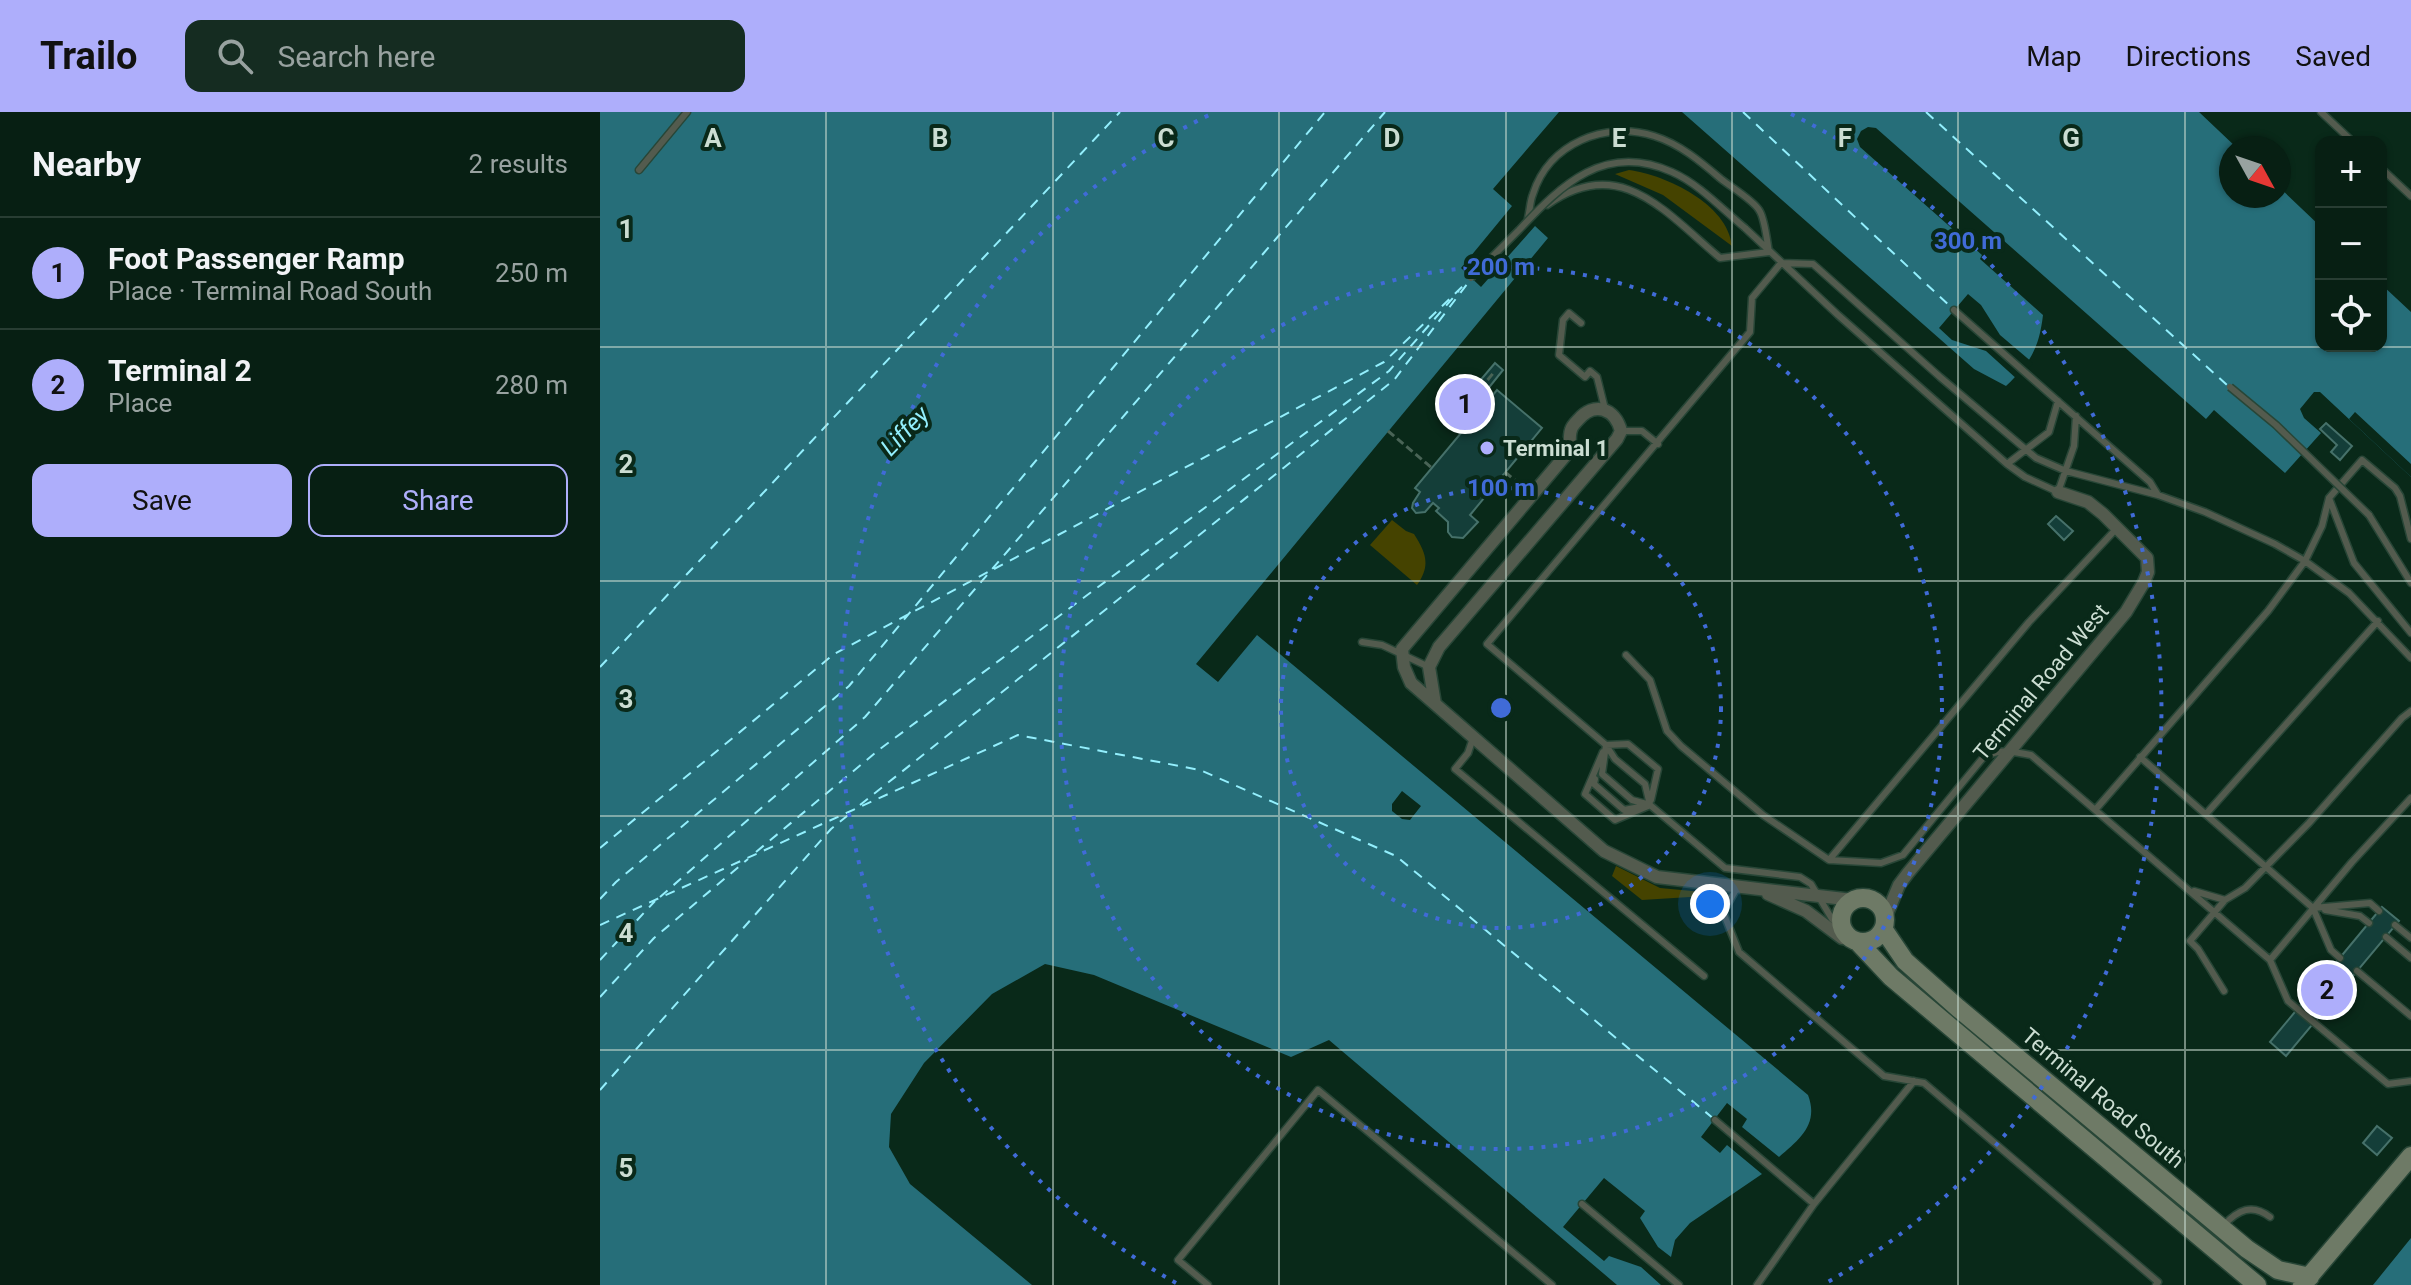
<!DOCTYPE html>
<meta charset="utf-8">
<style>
:root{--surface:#071f13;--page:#152c21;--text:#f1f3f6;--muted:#98a2a0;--line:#283d33;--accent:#aeaefb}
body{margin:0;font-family:Roboto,sans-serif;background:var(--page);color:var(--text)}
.controls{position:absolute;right:24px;top:24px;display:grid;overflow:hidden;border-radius:16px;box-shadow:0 2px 6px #0004}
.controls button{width:72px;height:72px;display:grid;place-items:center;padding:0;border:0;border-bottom:2px solid var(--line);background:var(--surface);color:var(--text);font:40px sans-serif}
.compass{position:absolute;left:1619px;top:24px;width:72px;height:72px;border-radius:50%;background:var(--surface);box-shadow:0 2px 6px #0004;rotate:130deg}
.you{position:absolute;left:1110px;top:792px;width:28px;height:28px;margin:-20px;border:6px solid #fff;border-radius:50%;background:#1a73e8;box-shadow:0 0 0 12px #1a73e833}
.badge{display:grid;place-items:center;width:52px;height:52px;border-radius:50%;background:var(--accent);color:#111;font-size:26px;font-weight:700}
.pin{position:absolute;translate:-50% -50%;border:4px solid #fff;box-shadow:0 2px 8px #0006}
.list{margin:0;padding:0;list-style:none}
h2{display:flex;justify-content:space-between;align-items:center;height:104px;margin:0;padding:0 32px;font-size:34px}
h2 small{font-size:26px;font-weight:400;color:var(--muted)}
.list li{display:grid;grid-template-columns:52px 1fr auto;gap:24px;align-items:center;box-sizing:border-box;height:112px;padding:0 32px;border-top:2px solid var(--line)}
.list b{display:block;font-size:30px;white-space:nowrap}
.list p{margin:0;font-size:26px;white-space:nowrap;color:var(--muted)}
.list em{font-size:26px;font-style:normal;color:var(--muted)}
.actions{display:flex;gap:16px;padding:24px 32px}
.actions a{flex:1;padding:18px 0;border:2px solid var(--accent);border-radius:16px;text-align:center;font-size:28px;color:var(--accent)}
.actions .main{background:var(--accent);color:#111}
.icon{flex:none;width:44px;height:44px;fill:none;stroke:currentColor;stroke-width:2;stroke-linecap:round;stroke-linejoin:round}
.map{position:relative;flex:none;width:1811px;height:1173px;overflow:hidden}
header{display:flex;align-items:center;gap:48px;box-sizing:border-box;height:112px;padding:0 40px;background:var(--accent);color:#111}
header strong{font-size:38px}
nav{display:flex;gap:44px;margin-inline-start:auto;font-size:28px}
.search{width:560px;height:72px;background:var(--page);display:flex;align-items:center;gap:20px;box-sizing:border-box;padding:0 28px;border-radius:16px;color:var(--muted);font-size:30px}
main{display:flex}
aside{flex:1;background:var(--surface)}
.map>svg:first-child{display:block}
</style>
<header>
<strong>Trailo</strong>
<div class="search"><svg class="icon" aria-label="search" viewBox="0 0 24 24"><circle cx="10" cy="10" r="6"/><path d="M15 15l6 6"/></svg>Search here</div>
<nav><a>Map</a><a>Directions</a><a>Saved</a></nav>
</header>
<main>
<aside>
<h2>Nearby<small>2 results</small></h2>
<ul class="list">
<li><span class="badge">1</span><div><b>Foot Passenger Ramp</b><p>Place · Terminal Road South</p></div><em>250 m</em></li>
<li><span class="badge">2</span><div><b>Terminal 2</b><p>Place</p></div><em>280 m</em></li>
</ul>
<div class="actions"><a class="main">Save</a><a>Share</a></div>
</aside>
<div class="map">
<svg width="1811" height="1173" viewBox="0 0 1811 1173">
<rect width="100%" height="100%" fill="#092919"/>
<path fill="#454300" d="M1029,58c37,5 99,34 103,76l-69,-51 -48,-21z
M792,408l14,11 8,3c12,19 17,31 3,51l-47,-40z
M1016,754l44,22 43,4 3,4 -64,4 -30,-24z"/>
<path fill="#266e79" d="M0,0h959l-66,77 19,17 -51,62 20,19 54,-61 13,12 -352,426 22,18 39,-47 551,460c11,29 -8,44 -29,62l-37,-30 5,-8 -20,-16 -26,34 19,16 7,-8 35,29 -72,49 -15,17 -4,17 -13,-10 -18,-29 5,-7 -41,-33 -41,49 41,34 5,-5 32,11 20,18h-44l-288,-245 -38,17 -197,-82 -49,-11 -53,30 -68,69 -33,51 -2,33 21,37 122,101h-432z
M1082,0h517l38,36h-6v48h48v-9l42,40v119h60v-62l30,28v165l-91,-85h-6l-14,17 4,9 17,15 -36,40 -71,-63 -8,9 -330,-291 -8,-1 -7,4 -4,8 3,8 122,108 -2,4 63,56c-4,34 -13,48 -37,71l-32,-17z
M1811,1126v47h-38z"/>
<path fill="#092919" d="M1368,182l13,11 19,30 33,28 -15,17 -32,-29 -34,-11 -13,-12z
M1755,300l56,52v13l-62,-58z
M802,679l19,15 -11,14 -8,-1 -10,-8v-7z"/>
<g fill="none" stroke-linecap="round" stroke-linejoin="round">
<path stroke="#93effd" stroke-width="2" stroke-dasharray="10 8" stroke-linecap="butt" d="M1143,0l210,197
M1326,0l301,273
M394,457l390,-207 81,-78
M0,555l520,-555
M260,693l534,-425 77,-101
M0,736l234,-194 154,-82
M156,740l124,-103 509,-378 70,-80
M60,785l205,-180 520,-605
M0,787l16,-17 233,-196 476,-574
M0,813l418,-190 182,35 196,86 318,263
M0,848l55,-59
M0,885l54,-59 94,-79
M0,978l231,-261 21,-17"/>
</g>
<path fill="#143e39" stroke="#46716a" stroke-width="2" d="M895,251l8,7 -37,46 6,5 -7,7 -19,-16 18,-20 4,3z
M897,278l45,38 -72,87 8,7 -15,16 -11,-1 -4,-5v-10l-12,-11 3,-3 -6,-5 -8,9 -9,1 -4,-5 1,-5 7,-11 -5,-4z
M1726,311l26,23 -12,14 -9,-8 6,-7 -17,-16z
M1456,404l17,15 -9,9 -16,-16z
M1782,795l17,14 -113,135 -16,-14z
M1777,1014l15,12 -15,17 -14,-12z"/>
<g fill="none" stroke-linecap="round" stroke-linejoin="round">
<g stroke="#284637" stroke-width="9">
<path id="lane" d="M1721,0l32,30
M1781,56l30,28
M39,58l48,-58
M947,93c73,-52 118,7 173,53l49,-6
M928,106c2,-8 2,-17 5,-24 16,-51 72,-73 121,-58 26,8 47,26 67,43 10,8 32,21 38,31 6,8 8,32 10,42
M1145,116l93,87 169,149 18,13 33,15 16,-46 2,-30
M1181,151l32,1 127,113 96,81 30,13 92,24 47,17 70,32 30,17 44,32 62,65
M1354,198l196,172 8,13
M981,211l-12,-10 -6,7 -4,35 26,22 5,-6 7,6 8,32
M1022,319h20l16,13
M1407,352l42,-32 9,-31
M1729,386l25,65 57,70
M1769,403l42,68
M762,530l20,3 47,22
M1026,543l24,25 17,51 14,15 82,69 66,45 52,3 22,-8 79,-96c16,-12 31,-7 49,-4l239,205
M873,626l-5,15 -13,16 249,207
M1006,633l-4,29 30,26 18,5 75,63 75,9 11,7 21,35 11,11
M1006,633l22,-1 30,25 -7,31
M1003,640l-18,42 30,26 33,-14
M1540,645l173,151 18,42 9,8
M995,667l-1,5 30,26 16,-3
M1811,686l-59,64 -82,98 18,41 100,83 23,-3
M1050,693l-5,-21 -30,-25 -9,-14 -119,-101 263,-312 2,-34 29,-35
M1496,697l172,-198 37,-50 17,-35 7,-28 33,-38 33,28 5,8 11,43
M1606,702l172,-193
M1229,748l200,-238 88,-94
M1137,776l-14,24 16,40 145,124 40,7 234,199 -2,3
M1594,779l31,9
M1713,796l57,-5 9,8
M1725,798l35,6 9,7
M1795,813l16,13
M1786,825l25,21
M1757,859l54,45
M1624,879l-26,-42 -8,-8 35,-41 20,-12 64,-65 93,-105 9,-7
M1115,1008l99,84
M982,1092l97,81
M1624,1113c14,-15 28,-22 46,-8
M608,1173l-30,-25 140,-170 234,195
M1157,1173l57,-81 100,-123"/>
</g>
<g stroke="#284637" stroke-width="15">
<path id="street" d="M835,592l-6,-37 10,-20 178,-208 4,-8c-6,-23 -27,-30 -43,-11 -3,3 -6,6 -7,10 -2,6 -1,14 -1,20l-168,199 2,18 7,16 193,168 53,26 196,23
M1168,782l38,17 36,27 9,1
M1286,804l13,-31 9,-12 218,-261 18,-30 4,-10 -1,-14 -44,-44 -15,-12 -30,-10"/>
</g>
<g stroke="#284637" stroke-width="21">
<path id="secondary" d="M1241 808a22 22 0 1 1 44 0a22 22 0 1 1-44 0Z
M1284,818l21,31 53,47 289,241 31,21 32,7
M1258,830l33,35 366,308
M1702,1173l109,-129"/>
</g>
<path stroke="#496456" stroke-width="3" stroke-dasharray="8 4" stroke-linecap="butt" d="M868,313l-10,-9 37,-45
M788,319l44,37
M905,360l12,10"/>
<use href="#lane" stroke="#535b4e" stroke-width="6"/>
<use href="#street" stroke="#535b4e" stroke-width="12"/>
<use href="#secondary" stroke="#6e7a66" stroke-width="18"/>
<g stroke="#284637" stroke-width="9" stroke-linecap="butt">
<path id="lane-bridge" d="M871,166c16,-16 32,-32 48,-48 43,-46 86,-88 153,-58 27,12 50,37 73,56
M1630,275l46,38 93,90"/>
</g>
<use href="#lane-bridge" stroke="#535b4e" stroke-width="6"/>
</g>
<path fill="none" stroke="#cbddd2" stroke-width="2" stroke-opacity="0.55" d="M226,0v1173M453,0v1173M679,0v1173M906,0v1173M1132,0v1173M1358,0v1173M1585,0v1173M0,235h1811M0,469h1811M0,704h1811M0,938h1811"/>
<g fill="none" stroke="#406bd7" stroke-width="4" stroke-dasharray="4 8">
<circle cx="901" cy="596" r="220"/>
<circle cx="901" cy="596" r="441"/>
<path d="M576 1171A661 661 0 0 1 611 2M1191 2A661 661 0 0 1 1226 1171"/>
</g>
<circle fill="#aeaefb" stroke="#092919" stroke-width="3" cx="887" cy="336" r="8"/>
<g text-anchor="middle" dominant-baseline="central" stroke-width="8" stroke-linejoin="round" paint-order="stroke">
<g font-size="22" font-weight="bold" fill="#cbddd2" stroke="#092919" text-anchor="start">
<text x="903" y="336">Terminal 1</text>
</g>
<g font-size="22" fill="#cbddd2" stroke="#092919">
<text transform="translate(1441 570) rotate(-50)">Terminal Road West</text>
<text transform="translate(1503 986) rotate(40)">Terminal Road South</text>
</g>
<g font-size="24" font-style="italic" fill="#93effd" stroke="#092919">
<text transform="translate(305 319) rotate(-46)">Liffey</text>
</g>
</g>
<g font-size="26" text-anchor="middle" font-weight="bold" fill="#cbddd2" stroke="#092919" stroke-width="8" stroke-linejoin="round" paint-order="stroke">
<text x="113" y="35">A</text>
<text x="340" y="35">B</text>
<text x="566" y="35">C</text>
<text x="792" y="35">D</text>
<text x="1019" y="35">E</text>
<text x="1245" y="35">F</text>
<text x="1471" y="35">G</text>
<text x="26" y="126">1</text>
<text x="26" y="361">2</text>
<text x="26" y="596">3</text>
<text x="26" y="830">4</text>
<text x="26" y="1065">5</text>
</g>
<circle cx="901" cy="596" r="12" fill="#406bd7" stroke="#092919" stroke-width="4"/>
<g font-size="24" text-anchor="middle" font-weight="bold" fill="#406bd7" stroke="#092919" stroke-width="8" stroke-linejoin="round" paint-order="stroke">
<text x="1368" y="137">300 m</text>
<text x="901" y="163">200 m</text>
<text x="901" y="384">100 m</text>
</g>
</svg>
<div class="controls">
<button>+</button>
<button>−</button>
<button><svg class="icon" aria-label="locate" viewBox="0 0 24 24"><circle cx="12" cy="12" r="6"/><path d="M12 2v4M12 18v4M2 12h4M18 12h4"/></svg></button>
</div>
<svg class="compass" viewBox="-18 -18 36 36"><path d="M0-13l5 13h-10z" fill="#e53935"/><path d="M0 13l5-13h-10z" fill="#98a2a0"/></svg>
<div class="you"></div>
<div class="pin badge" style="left:865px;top:292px">1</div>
<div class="pin badge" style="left:1727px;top:878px">2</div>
</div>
</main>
